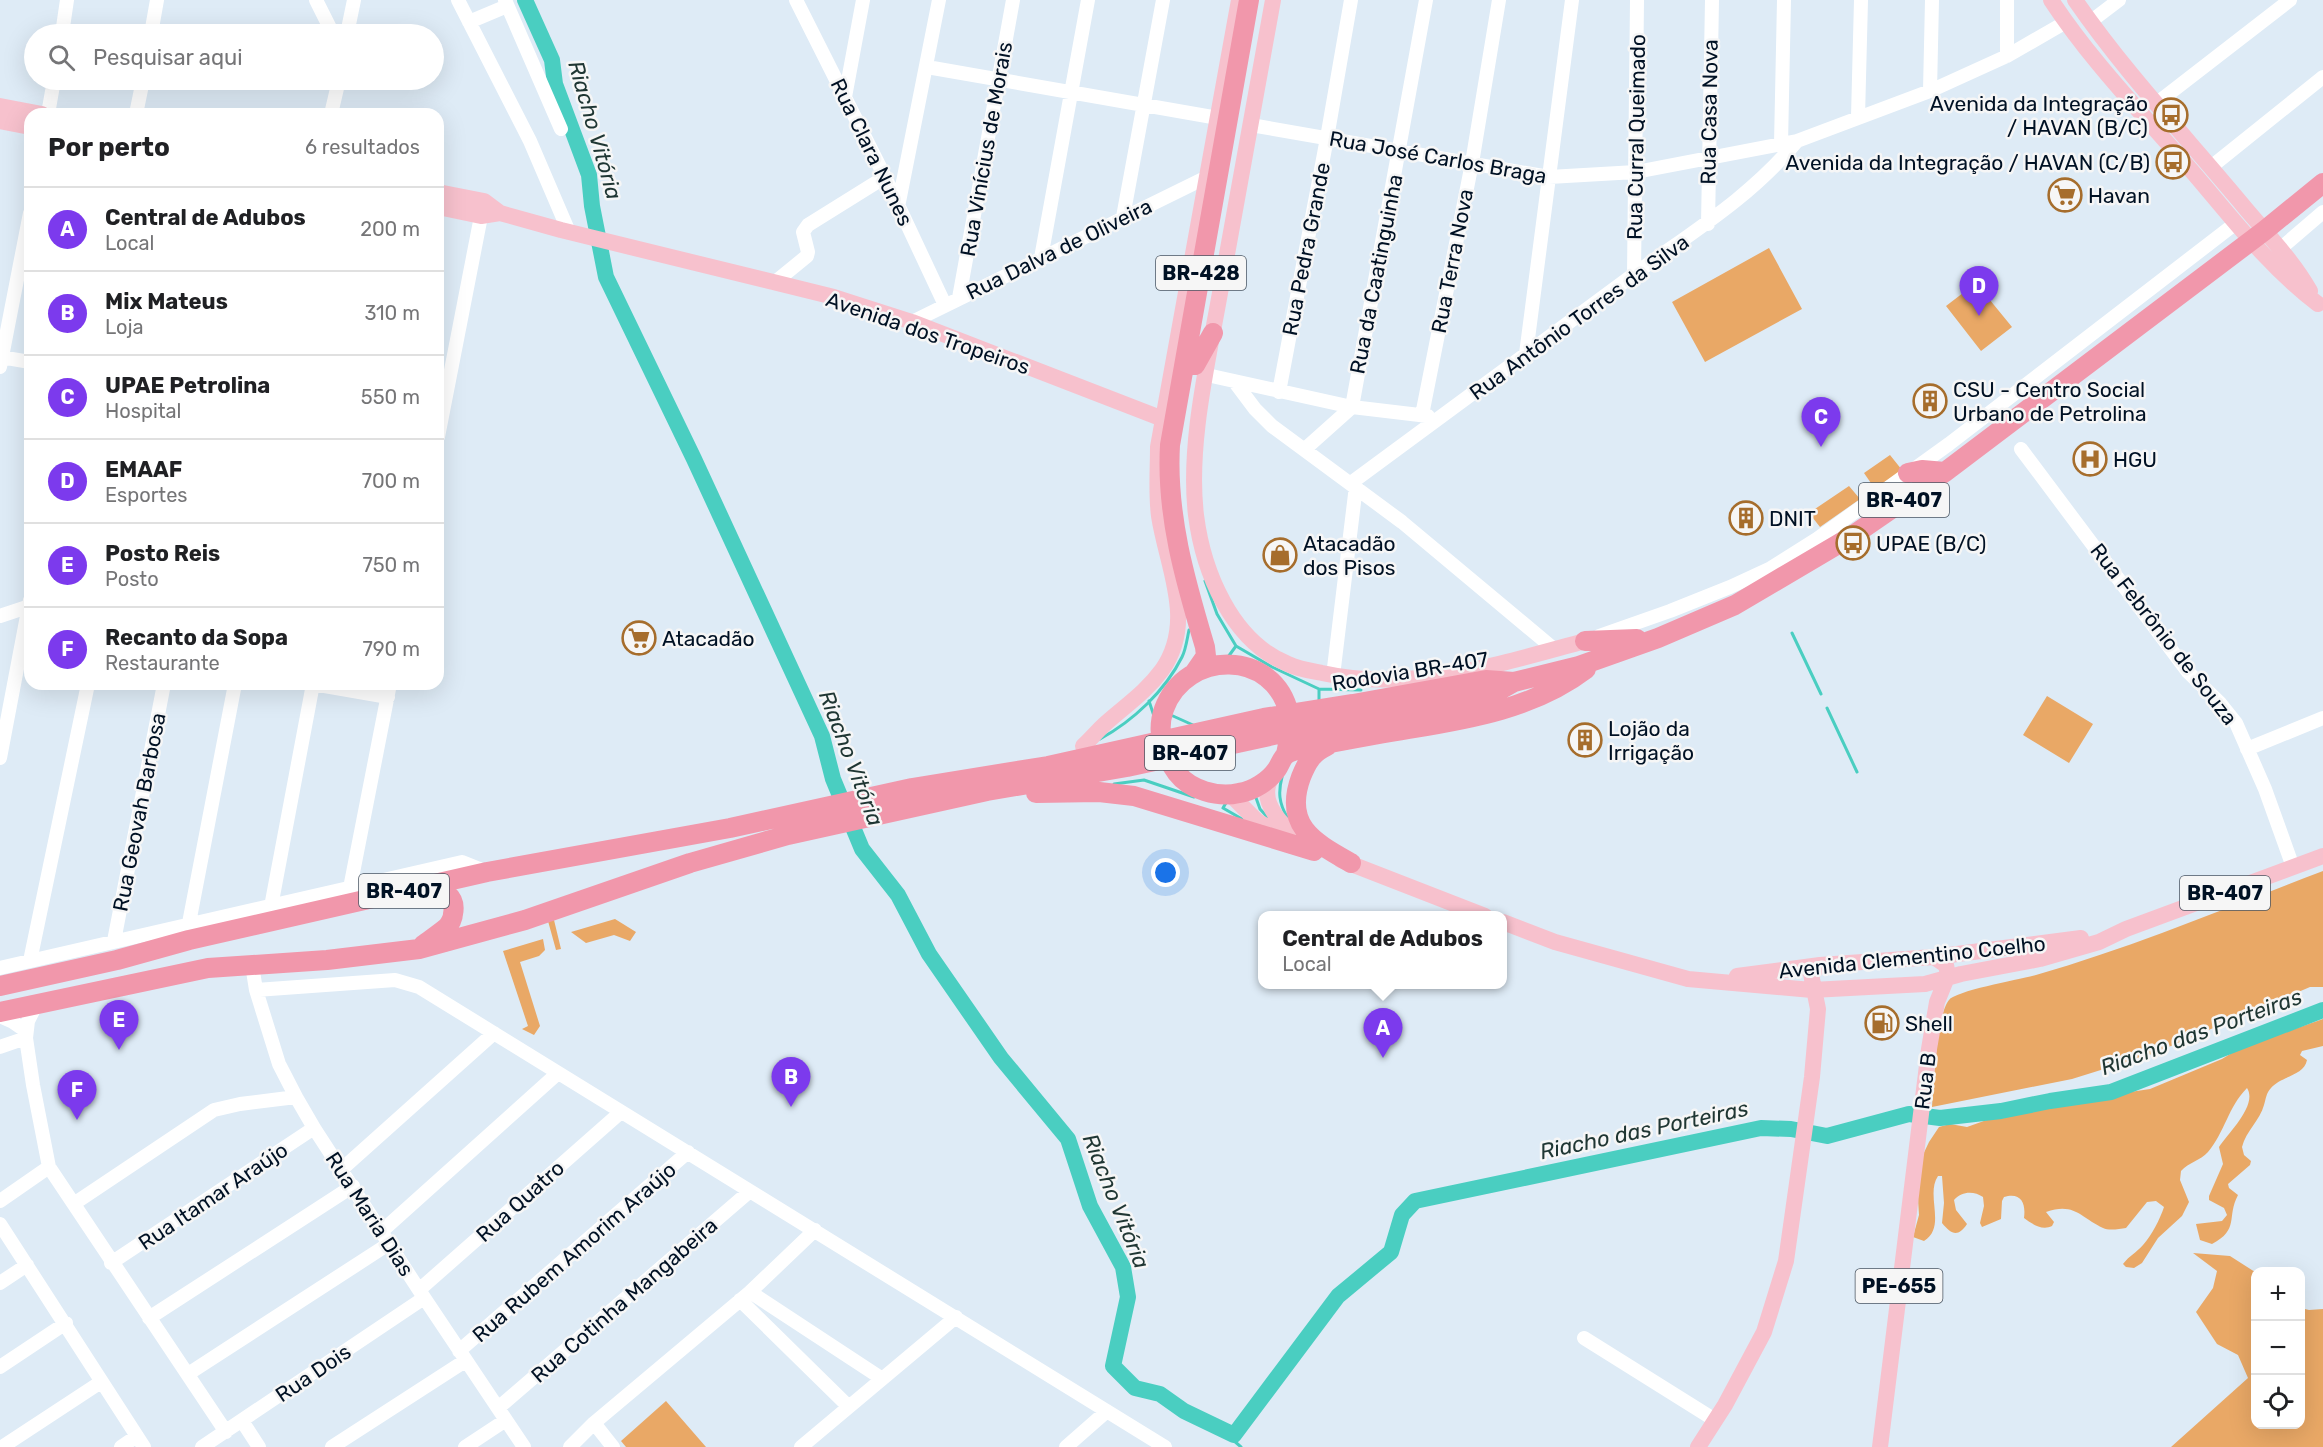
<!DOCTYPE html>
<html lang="pt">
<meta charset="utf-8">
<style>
:root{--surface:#fff;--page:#f2f2f2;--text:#202124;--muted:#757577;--line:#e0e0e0;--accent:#7c3aed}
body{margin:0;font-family:Rubik,sans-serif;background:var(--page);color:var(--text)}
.controls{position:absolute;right:18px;bottom:18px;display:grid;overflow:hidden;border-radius:12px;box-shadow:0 6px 24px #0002}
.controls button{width:54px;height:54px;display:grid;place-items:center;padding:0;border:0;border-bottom:2px solid var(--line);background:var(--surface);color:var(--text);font:30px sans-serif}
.you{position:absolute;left:1166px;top:873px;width:21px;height:21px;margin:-15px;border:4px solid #fff;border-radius:50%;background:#1a73e8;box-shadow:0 0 0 9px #1a73e833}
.badge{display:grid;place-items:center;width:39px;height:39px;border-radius:50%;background:var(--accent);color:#fff;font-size:20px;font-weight:700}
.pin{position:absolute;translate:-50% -50px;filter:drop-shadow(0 2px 3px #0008)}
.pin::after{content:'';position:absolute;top:32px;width:21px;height:18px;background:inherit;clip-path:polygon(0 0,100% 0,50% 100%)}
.popup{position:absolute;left:1258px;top:911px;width:249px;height:78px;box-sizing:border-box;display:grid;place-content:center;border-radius:12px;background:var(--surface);filter:drop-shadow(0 2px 4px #0005);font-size:20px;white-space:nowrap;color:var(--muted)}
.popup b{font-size:22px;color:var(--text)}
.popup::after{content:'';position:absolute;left:50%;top:100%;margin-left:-12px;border:12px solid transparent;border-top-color:var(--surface)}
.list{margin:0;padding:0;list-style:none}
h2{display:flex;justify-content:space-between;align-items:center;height:78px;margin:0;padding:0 24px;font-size:26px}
h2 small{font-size:20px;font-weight:400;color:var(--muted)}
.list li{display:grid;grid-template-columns:39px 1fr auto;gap:18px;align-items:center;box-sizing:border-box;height:84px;padding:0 24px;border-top:2px solid var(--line)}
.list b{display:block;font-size:22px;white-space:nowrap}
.list p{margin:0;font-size:20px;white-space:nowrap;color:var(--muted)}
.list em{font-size:20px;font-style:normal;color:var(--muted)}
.icon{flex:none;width:33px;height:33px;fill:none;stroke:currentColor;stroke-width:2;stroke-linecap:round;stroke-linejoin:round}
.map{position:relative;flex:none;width:2323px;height:1447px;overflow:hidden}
.search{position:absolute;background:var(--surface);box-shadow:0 6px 24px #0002;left:24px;top:24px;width:420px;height:66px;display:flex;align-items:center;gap:15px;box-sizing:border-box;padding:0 21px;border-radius:33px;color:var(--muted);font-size:22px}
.panel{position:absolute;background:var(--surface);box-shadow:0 6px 24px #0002;left:24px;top:108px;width:420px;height:582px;border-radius:18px}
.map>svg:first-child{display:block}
</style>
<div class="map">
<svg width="2323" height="1447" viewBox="0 0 2323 1447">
<rect width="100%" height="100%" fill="#deebf6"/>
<path fill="#e9a866" d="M1769,248l33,61 -97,53 -33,-60z
M1976,283l36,44 -31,24 -35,-45z
M1890,455l12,15 -27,19 -11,-16z
M1849,486l11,13 -40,28 -11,-14z
M2047,696l46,28 -24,39 -46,-28z
M2323,871v116h-13l-158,67 -80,25 -140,28c2,-22 4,-91 17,-107 6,-9 72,-21 87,-25 97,-28 192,-68 287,-104z
M615,919l21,13 -6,9 -16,-6 -28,8 -15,-11z
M554,920l7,29 -5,1 -8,-29z
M543,939l2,11 -6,6 -19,6 20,64 -6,9 -12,-6 6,-3 -25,-75z
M2323,1019v27l-21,5 -2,4 7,5c-3,16 -26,16 -36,28 -5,5 -5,11 -7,17 -4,15 -18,26 -22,42l2,8 7,6 -1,4 -22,19 1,4 9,7c-12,23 2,34 -26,49l-12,-4 -4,-16 26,-3 5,-6 -3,-7 -15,-8v-4l14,-32 -4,-17c9,-14 39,-42 28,-59 -19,19 -22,44 -39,64 -8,9 -19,10 -27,19l-1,9 9,22 -7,14 -24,22 -16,25 -8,5 -8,-1 -3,-3c7,-9 13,-11 20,-19 9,-10 17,-26 21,-38l-8,-6 -9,1 -21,26c-7,1 -17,3 -23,0 -22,-10 -28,-26 -57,-16l8,10 -2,4c-10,5 -20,-2 -28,-8 2,-15 -3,-26 -20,-21l-2,4 -1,18 -19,8 -2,-4 4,-17 -1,-9c-9,-6 -21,-6 -29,3l2,10 11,14c-9,14 -16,10 -25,-1l2,-20 -2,-27h-4c-13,19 9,51 -14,65l-11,-4 6,-22 -2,-33 3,-21 9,-19 10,-15 11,-3 17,3 42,-15 54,-6 27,-8 60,-9 72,-30 28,-17 10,-1z
M2193,1253l37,3 25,16 1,152h44l1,-116 8,2 14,-1v138h-152l77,-69 -10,-23 -21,-11 -21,-32 17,-24 4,-17z
M666,1401l40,46h-80l-5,-6z"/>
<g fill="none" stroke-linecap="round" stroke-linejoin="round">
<path stroke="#4acec1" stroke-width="3" d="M1205,581l12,33 19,32 36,21 47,22 42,1
M1792,633l29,61
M1228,657l8,-11
M1149,701l5,15
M1319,701v-12
M1827,708l30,64
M1173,716l20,9
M1100,739c33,-18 65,-48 82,-82 4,-8 5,-18 7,-27
M1282,777c-4,15 -3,26 5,40
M1114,784l30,-4 50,17
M1255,795l5,14 10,11
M1227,801l-4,7 19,11
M1234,1435l-1,5 8,7"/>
<path stroke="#4acec1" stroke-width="16" d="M525,0l27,60 3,24 34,91 3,31 14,71 88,182 128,277 11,43 29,70 36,46 31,59 72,104 67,81 22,67 33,61 5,30 -15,69 22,22 25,6 24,17 50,24 104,-139 53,-44 11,-37 13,-14 346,-73 30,1 36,7 82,-22 31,4 61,-7 49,-10 61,-9 212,-82"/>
<path stroke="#fff" stroke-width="14" d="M316,0l17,34
M458,0l72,141 39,91
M505,0l56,129
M796,0l89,177 60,128
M2007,0v56
M469,22l38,-16
M2090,22l29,-22
M151,30l19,4
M62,34l5,-34
M151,34l6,-34
M347,34l7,-34
M927,67l291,51
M1930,91l2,-91
M845,97l18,-97
M2157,103l133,-103
M48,114l6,-34
M136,114l7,-34
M331,114l8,-34
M1858,117l3,-117
M1251,125l298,52 87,-5 161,-31 133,-50 77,-35 59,-34
M1781,144l3,-144
M2211,167l112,-90
M898,207l41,-207
M1123,217l40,-217
M1708,224l4,-224
M2280,249l43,-37
M1041,258l47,-258
M1634,275l3,-275
M774,283l33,-27 1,-4 -5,-20 5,-7 77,-48
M959,298l54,-298
M912,322l295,-145
M1526,354l46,-354
M0,357l30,5
M0,367l30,-154
M1207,375l145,32 76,9
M1234,381l21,28 17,17 130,96 152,127
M1279,392l48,-254 24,-138
M1422,415l50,-252 27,-163
M438,437l45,-231
M1305,449l47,-42 74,-407
M2021,449l167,223 32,31 16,20 29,66 28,78
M1351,483c93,-69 186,-137 278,-205 60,-44 120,-79 168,-137
M0,616l30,-10
M1599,636l71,-25 60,-24 41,-19 46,-29 132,-95 287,-221
M1333,676l23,-190
M313,684l75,13
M2247,749l76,-31
M0,758l30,-158
M350,888l40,-204
M270,912l43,-228
M189,923l46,-239
M114,941l50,-257
M30,961l58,-277
M252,965l4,25 23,74 17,33 18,31 105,162 105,157
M0,968l462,-106 25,10
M256,990l139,-10 24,7 746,460
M40,1003l-5,4 -7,14 -2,17 7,47 16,82 177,265
M0,1016l13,6 13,9
M0,1047l26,-9
M342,1169l152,-136
M0,1201l49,-34
M75,1203l139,-93 26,-6 56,-7
M0,1224l144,223
M382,1231l176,-158
M111,1263l203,-135
M0,1283l27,-18
M419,1290l202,-178
M750,1292l131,86
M740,1300l108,106
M149,1318l204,-132
M1584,1338l131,82
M459,1351l229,-199
M0,1367l66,-44
M188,1374l202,-131
M498,1408l252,-217
M242,1421l17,26
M594,1423l19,24
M2,1447l99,-65
M121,1447l16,-11
M202,1447l222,-149
M332,1447l133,-86
M465,1447l41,-27
M570,1447l24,-24 156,-131 65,-62
M801,1447l155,-130
M1066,1447l41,-36"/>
<path stroke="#f7c1cd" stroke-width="16" d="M1273,0c-18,101 -37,203 -55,304 -12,66 -30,145 -22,211 7,56 35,126 92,149 10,5 23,7 34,9 89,20 177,-9 263,-32
M2051,0c38,58 87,109 133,162 42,48 82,103 134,142
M2075,0c51,74 114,140 171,209 22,26 47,52 64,82
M0,106l42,8
M0,121l30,6
M438,192l46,9 16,12
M438,207l43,9 19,-3 61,17 273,67 78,25 251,97
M1083,746c8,-7 15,-16 23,-23 19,-17 40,-31 56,-53 34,-49 5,-102 -3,-154 -3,-23 -1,-46 -1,-69l81,-447
M1275,772c-2,4 -6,9 -7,14 -5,19 14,40 29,50
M1230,794l27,27 27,16
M1341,860l144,56
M1503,922l52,20 133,37 124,11 113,-6 36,-10 79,-15 59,-17 27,-13 197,-73
M1737,976l83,-11 114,-8 147,-19
M1698,1447l27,-42 39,-73 22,-71 26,-184 6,-68 -7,-35 9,-9
M1880,1447l49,-398 8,-47 11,-27 -2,-10 -12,-8"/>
<path stroke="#f197ab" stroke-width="20" d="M1195,365l18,-32
M1908,473l14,-3 23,2
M1585,641l52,-2
M1195,672l11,-16 -1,-9c-20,-67 -39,-132 -35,-202l79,-445
M1327,746c-15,7 -20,16 -26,31 -18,49 13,65 50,86
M1286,754c3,-14 6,-26 3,-40 -14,-65 -103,-65 -125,-5 -8,23 -1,45 13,64 13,17 41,25 62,20 14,-2 30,-12 38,-24 3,-4 5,-12 10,-15 3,-2 9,-4 12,-5 37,-7 73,-14 110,-20 61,-10 126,-21 177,-60
M1036,793l63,-1 35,4 180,55
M423,945c8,-6 17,-12 24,-18 3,-3 6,-9 6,-13 4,-19 -12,-25 -27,-29
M0,986l117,-26 72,-20 298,-68 243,-44 182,-40 136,-22 216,-48 89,-14 133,-24 28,2
M0,1012l208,-44 119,-8 92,-11 106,-29 165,-57 98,-28 199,-44 140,-24 179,-39 146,-24 37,-8 25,-14 65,-16 79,-28 77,-33 117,-69 93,-64 319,-241 59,-48"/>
</g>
<defs>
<g id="bus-ring" transform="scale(1.725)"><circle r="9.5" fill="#f6f6f6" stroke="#a66d2c" stroke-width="1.5"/><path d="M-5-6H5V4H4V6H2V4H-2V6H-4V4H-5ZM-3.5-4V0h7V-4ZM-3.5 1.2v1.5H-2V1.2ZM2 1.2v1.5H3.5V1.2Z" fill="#a66d2c"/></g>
<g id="supermarket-ring" transform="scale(1.725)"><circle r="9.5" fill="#f6f6f6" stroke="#a66d2c" stroke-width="1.5"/><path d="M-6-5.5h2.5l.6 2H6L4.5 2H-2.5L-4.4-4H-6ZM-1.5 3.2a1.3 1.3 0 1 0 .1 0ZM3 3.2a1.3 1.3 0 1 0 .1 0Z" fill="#a66d2c"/></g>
<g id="building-ring" transform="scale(1.725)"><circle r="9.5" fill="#f6f6f6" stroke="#a66d2c" stroke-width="1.5"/><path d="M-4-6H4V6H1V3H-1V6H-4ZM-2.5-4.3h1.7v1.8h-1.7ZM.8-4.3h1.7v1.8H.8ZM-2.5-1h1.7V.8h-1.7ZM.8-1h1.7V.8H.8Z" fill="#a66d2c"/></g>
<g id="hospital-ring" transform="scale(1.725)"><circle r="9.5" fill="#f6f6f6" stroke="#a66d2c" stroke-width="1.5"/><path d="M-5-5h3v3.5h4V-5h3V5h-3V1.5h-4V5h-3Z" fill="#a66d2c"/></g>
<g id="shop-ring" transform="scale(1.725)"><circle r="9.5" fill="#f6f6f6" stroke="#a66d2c" stroke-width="1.5"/><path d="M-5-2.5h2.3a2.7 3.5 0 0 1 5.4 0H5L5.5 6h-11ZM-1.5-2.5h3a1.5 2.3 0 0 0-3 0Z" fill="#a66d2c"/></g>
<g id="fuel-ring" transform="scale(1.725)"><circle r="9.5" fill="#f6f6f6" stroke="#a66d2c" stroke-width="1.5"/><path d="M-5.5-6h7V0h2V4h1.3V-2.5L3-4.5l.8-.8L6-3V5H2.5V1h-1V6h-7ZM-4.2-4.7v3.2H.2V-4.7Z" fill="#a66d2c"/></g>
</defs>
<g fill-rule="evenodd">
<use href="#bus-ring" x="2171" y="115"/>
<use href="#bus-ring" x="2173" y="162"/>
<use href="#supermarket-ring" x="2065" y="195"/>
<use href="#building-ring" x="1930" y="401"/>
<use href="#hospital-ring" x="2090" y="459"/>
<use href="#building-ring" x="1746" y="518"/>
<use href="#bus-ring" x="1853" y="543"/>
<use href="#shop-ring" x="1280" y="555"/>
<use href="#supermarket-ring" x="639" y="638"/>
<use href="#building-ring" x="1585" y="740"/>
<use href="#fuel-ring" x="1882" y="1023"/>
</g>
<g text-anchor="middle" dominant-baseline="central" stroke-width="5" stroke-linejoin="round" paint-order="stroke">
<g fill="#f6f6f6" stroke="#4a5663" stroke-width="1.5">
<rect x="1156" y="256" width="90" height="34" rx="4.5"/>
<rect x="1859" y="483" width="90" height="34" rx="4.5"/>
<rect x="1145" y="736" width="90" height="34" rx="4.5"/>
<rect x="359" y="874" width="90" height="34" rx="4.5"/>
<rect x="2180" y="876" width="90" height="34" rx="4.5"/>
<rect x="1855.5" y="1269" width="87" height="34" rx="4.5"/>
</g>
<g font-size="20" font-weight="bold" fill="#001124">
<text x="1201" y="273">BR-428</text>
<text x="1904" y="500">BR-407</text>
<text x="1190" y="753">BR-407</text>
<text x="404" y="891">BR-407</text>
<text x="2225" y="893">BR-407</text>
<text x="1899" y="1286">PE-655</text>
</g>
<g font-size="21" fill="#001124" stroke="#f6f6f6" text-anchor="start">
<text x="2148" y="103" text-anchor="end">Avenida da Integração<tspan x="2148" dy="24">/ HAVAN (B/C)</tspan></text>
<text x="2150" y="162" text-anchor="end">Avenida da Integração / HAVAN (C/B)</text>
<text x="2088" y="195">Havan</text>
<text x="1953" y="389">CSU - Centro Social<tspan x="1953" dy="24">Urbano de Petrolina</tspan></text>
<text x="2113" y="459">HGU</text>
<text x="1769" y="518">DNIT</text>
<text x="1303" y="543">Atacadão<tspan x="1303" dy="24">dos Pisos</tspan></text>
<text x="1876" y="543">UPAE (B/C)</text>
<text x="662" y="638">Atacadão</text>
<text x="1608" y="728">Lojão da<tspan x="1608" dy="24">Irrigação</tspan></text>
<text x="1905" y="1023">Shell</text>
</g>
<g font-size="21" fill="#001124" stroke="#f6f6f6">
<text transform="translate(1709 112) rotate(-89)">Rua Casa Nova</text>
<text transform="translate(1636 137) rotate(-89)">Rua Curral Queimado</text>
<text transform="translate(986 149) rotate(-80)">Rua Vinícius de Morais</text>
<text transform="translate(872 152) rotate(64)">Rua Clara Nunes</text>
<text transform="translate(1438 157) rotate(10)">Rua José Carlos Braga</text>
<text transform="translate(1059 249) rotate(-26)">Rua Dalva de Oliveira</text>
<text transform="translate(1306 249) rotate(-79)">Rua Pedra Grande</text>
<text transform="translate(1452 261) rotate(-79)">Rua Terra Nova</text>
<text transform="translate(1376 274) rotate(-79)">Rua da Caatinguinha</text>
<text transform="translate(1579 317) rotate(-36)">Rua Antônio Torres da Silva</text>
<text transform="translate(928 333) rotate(19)">Avenida dos Tropeiros</text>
<text transform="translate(2164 634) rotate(52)">Rua Febrônio de Souza</text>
<text transform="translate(1410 671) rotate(-9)">Rodovia BR-407</text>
<text transform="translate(139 812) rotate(-79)">Rua Geovah Barbosa</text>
<text transform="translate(1912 957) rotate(-6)">Avenida Clementino Coelho</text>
<text transform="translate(1925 1081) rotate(-83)">Rua B</text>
<text transform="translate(213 1196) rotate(-34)">Rua Itamar Araújo</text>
<text transform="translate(520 1201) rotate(-42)">Rua Quatro</text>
<text transform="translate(370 1214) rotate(57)">Rua Maria Dias</text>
<text transform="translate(574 1252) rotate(-41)">Rua Rubem Amorim Araújo</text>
<text transform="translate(624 1300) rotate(-41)">Rua Cotinha Mangabeira</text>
<text transform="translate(313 1373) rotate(-34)">Rua Dois</text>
</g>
<g font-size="22" font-style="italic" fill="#1f3633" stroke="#f6f6f6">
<text transform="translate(595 130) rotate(74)">Riacho Vitória</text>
<text transform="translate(851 758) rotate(69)">Riacho Vitória</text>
<text transform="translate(2201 1032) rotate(-20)">Riacho das Porteiras</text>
<text transform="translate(1644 1130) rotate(-12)">Riacho das Porteiras</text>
<text transform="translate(1116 1201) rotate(68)">Riacho Vitória</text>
</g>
</g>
</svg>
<div class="controls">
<button>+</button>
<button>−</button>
<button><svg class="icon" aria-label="locate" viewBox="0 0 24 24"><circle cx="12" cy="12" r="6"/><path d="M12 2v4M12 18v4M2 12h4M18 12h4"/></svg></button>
</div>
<div class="you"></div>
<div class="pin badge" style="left:1383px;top:1058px">A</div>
<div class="popup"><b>Central de Adubos</b>Local</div>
<div class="pin badge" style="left:791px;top:1107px">B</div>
<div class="pin badge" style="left:1821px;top:447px">C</div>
<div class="pin badge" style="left:1979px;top:316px">D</div>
<div class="pin badge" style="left:119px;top:1050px">E</div>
<div class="pin badge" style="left:77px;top:1120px">F</div>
<div class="search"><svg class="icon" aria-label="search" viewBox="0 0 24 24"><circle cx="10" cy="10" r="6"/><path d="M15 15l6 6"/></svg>Pesquisar aqui</div>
<section class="panel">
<h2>Por perto<small>6 resultados</small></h2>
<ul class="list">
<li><span class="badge">A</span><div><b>Central de Adubos</b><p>Local</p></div><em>200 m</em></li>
<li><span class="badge">B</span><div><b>Mix Mateus</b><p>Loja</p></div><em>310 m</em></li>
<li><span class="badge">C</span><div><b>UPAE Petrolina</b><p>Hospital</p></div><em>550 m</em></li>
<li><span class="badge">D</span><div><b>EMAAF</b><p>Esportes</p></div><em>700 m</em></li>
<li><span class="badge">E</span><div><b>Posto Reis</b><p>Posto</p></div><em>750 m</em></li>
<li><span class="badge">F</span><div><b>Recanto da Sopa</b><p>Restaurante</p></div><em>790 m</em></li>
</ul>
</section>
</div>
